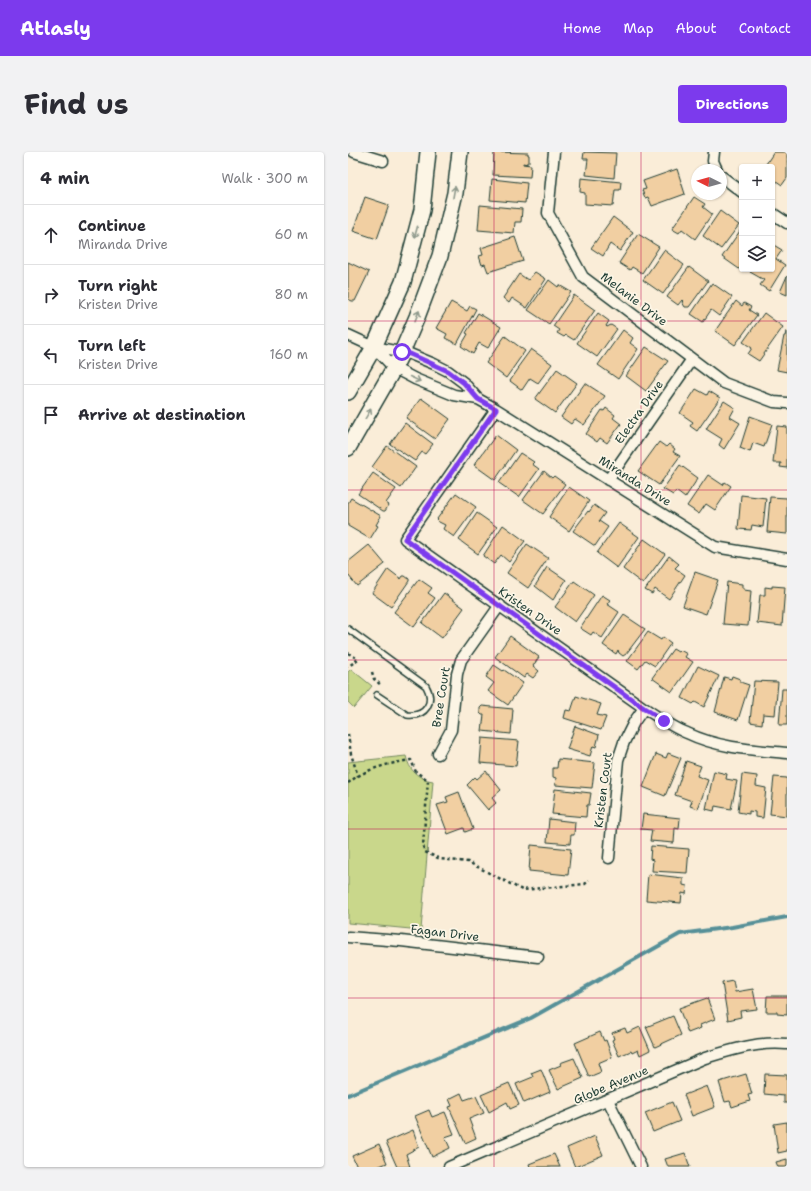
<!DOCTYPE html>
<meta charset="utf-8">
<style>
:root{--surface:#fff;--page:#f2f2f3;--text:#2b2b33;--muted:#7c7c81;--line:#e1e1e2;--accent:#7c3aed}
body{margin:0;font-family:"Shantell Sans",sans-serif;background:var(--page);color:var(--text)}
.controls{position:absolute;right:12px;top:12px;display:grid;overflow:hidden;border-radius:4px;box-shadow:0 1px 3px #0004}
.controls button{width:36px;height:36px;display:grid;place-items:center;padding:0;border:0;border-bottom:1px solid var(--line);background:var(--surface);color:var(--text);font:20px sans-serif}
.compass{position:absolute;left:343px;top:12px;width:36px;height:36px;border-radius:50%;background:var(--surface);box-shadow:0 1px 3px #0004;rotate:275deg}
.stop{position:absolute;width:12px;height:12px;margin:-9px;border:3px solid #7c3aed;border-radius:50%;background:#fff}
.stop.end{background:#7c3aed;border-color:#fff;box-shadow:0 1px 4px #0008}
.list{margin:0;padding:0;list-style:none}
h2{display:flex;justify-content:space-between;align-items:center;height:52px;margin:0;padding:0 16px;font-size:17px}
h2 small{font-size:13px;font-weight:400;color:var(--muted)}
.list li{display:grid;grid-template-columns:26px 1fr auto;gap:12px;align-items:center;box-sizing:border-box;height:60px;padding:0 16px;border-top:1px solid var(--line)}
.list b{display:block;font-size:15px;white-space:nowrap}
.list p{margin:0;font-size:13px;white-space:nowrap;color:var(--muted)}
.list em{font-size:13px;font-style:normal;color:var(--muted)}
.icon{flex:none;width:22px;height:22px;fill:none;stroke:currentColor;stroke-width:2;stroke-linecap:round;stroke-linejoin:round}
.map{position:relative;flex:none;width:439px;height:1015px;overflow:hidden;border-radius:4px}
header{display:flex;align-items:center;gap:24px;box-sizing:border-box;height:56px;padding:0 20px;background:var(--accent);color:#fff}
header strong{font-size:19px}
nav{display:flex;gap:22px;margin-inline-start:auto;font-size:14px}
.intro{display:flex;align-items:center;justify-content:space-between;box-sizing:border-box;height:96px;padding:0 24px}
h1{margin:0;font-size:28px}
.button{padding:10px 18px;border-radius:4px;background:var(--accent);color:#fff;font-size:14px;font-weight:700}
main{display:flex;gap:24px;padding:0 24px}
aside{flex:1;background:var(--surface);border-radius:4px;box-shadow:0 1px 3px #0004}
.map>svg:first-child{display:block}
</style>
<header>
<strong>Atlasly</strong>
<nav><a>Home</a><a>Map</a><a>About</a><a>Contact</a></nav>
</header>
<div class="intro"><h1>Find us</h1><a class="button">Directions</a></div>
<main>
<aside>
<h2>4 min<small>Walk · 300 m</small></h2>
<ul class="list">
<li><svg class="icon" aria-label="ahead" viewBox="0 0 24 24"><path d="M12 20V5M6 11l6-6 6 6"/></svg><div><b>Continue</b><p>Miranda Drive</p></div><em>60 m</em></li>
<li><svg class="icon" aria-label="right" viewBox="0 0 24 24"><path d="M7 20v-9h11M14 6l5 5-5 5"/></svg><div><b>Turn right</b><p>Kristen Drive</p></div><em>80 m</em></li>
<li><svg class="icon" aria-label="left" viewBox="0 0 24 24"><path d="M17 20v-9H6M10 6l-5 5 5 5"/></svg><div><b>Turn left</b><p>Kristen Drive</p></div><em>160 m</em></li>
<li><svg class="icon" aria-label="arrive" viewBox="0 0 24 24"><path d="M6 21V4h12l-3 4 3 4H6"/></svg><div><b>Arrive at destination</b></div></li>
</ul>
</aside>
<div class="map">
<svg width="439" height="1015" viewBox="0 0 439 1015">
<rect width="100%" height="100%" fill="#faedd8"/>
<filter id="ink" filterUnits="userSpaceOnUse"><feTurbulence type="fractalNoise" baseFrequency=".025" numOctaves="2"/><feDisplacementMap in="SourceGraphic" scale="8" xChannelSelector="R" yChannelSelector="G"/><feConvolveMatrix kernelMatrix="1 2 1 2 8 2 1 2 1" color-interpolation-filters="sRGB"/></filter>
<g filter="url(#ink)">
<path fill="#c9d78b" stroke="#748a60" d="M3,517l21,17 -18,22 -6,-6v-30z
M58,604c3,14 12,23 27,25l-12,149 -73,-7v-161z"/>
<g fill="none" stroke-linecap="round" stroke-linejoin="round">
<path stroke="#569098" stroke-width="4" d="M0,943l183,-77 149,-84 52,-7 55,-10"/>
</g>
<path fill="#f1cfa2" stroke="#1f3d34" d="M146,0l34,1v2h1v7h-2v2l-4,-1v1l8,1 -1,12 -37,-2z
M236,0l32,1 -2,25 -28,-3 2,-16h-5z
M426,0h13v26l-5,7 -10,-7v-11h-8z
M329,17l8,25 -33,12 -4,-9 -3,1 -3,-8 4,-1 -3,-8z
M233,26l40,4 -1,8h-5l-2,16 -28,-2v-11l-5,-1z
M144,27l35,4 -2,20 -35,-3z
M17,45l24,8 -12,34 -24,-8z
M346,45l11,7 -2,3 9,7 -17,25 -13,-10 -3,4 -7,-4z
M132,53l42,4 -1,13h-6l-1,11 -36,-3z
M372,59l19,14 -18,24 -18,-13z
M265,65l20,15 -13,19 -10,-7 -7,12 -12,-8z
M394,76v41h1l-1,2 -20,-14z
M290,82l21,13 -17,26 -10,-6 -2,3 -11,-7z
M167,85l8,24 -35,11 -3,-8 -3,1 -3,-9 4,-1 -2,-7z
M424,92l10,6 -6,9 9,6 -16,26 -9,-6 4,-5 -14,-8 2,-3h20z
M316,98l20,15 -21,29 -20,-14z
M0,110l21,10 -14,29h-3l-4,-2z
M341,115l19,14 -19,26h-4l-3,-5 1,-1 -1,-1 -4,5 -11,-8z
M187,120l11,7 -19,29 -15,-10 -3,5 -6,-5 16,-24 9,6z
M439,124v19l-7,-3z
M201,128l9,7 1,-2 12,7 -22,32 -21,-14z
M364,131l20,14 -13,19 -8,-6 -8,12 -12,-8z
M226,143l21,15 -21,30 -8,-5 -2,2 -7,-4 2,-3 -6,-4z
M388,149l6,5 2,-3 7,4 -2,3 8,5 -22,30 -20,-14z
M103,150l16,9 3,-5 6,3 -19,35 -12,-6 2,-4 -11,-6z
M130,161l23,14 -13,21 -9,-5 -6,11 -12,-8 7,-12 -2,-1z
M250,161l11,8 -3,5 1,1 4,-2 6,4 -20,28 -20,-14z
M416,161l19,14 -24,34 -11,-7 4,-6 -9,-6z
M275,178l10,8 -3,5 8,6 -20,30 -20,-14z
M438,180h1v40l-10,-2 7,-34h1z
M157,184l20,15 -19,27 -20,-15z
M298,195l22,14 -22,30 -20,-15z
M183,197l21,15 -14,19 -8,-5 -8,12 -12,-9 9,-13 -1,-1z
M209,217l20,14 -22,30 -20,-14z
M237,231l20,13 -21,29 -9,-6 -4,5 -10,-7z
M348,237l11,6 2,-4 11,7 -23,33 -7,-5 3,-4 -13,-9z
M73,246l29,21 -15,20 -29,-21z
M376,249l11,7 -5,9 10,6 -16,26 -5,-4 3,-6 -16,-10z
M258,256l9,7 -2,3 8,6 -14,19 -7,-5 -3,4 -11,-8 16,-24 2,1z
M402,264l22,8 -8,23 -11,-4 -3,9 -10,-4z
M57,271l28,21 -8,10 -3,-2 -7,9 -25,-17z
M429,274l10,1v41l-7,-1 1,-4h-8z
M148,283l20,15 -21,30 -21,-15z
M311,290l7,5 3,-3 6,5 -2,3 7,4 -21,29 -21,-14z
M39,294l29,21 -15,21 -29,-21z
M172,301l14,9 -2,2 7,5 -20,28 -20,-14z
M332,313l18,13 -13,20 -9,-7 -3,4 -10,-6z
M196,319l8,7 2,-2 11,8 -22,30 -20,-14z
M25,321l23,16 -10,14 3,2 -4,6h-2l-25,-17z
M360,323l15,10 2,-3 6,4 -16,24 -9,-6 -7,10 -12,-8z
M221,335l20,14 -20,30 -20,-14z
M108,341l20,14 -22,30 -11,-8 2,-4 -8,-4 1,-1 -1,-1z
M393,343l25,3 -3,29 -11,-2 -1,5 -13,-1z
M422,345l17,1v36l-20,-2z
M3,346l30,18 -5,9 2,1 -8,13 -22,-13v-23z
M246,353l11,8 -6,8 9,6 -13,19 -22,-15 15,-20 1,1z
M129,361l20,14 -19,27 -19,-14z
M271,371l20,14 -22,31 -20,-15z
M155,373l22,16 -16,21 -8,-7 -7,9 -11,-8z
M296,387l21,15 -22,30 -20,-15z
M179,392l21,14 -20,30 -21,-15z
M21,393l16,19 -28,22 -9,-11v-13z
M321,404l10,8 -4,4 10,7 -16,24 -14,-10 -3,5 -7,-4z
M199,415l19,13 -13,20 -18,-14z
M40,417l13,10 2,-3h2l4,3v2l-18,26 -19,-14z
M347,420l23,8 -12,34 -23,-8z
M71,427l13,9 -4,5 7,5 -21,29 -20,-15z
M226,429l20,14 -19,27 -20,-15z
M379,430l15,2v4h2v2l7,1 -3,35 -25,-2z
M424,434l13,1 -3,39 -25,-3 3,-28h5v-8l7,1z
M96,441l20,15 -22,30 -20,-15z
M254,443l8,5 -3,4 12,8 -17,26 -9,-6 -2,3 -11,-7z
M276,463l21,14 -19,25 -3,2 -4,-3 -1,-3 -2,4 -13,-9z
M300,480l13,8 2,-3 8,6 -16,23 -10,-6 -7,9 -11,-8z
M162,484l29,21 -6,9 6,5 -6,7 -6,-4 -3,4 -29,-21z
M325,497l5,3 2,-2 7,4 -2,3 8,5 -21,30 -20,-14z
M146,513l9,6 1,-1 19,13 -15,22 -20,-14 6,-8 -8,-6z
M350,514l21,10 -15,31 -9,-5 -2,2 -11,-6z
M384,524l8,3v3l9,3 -11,35 -23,-8 9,-35 7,2z
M406,529l24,1 -3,33 -12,-1 -1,10 -12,-2z
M434,537h5v36h-8z
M228,544l25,8 -4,11 9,2 -5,13 -37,-12 2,-8 5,1z
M134,554l31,3 -2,25 -29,-3 2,-16h-2l-2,-2v-5z
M227,574l24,9 -3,12 -3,-1 -3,10 -23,-7z
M134,586l37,3 -3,25 -36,-3z
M320,601l13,5 -16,38 -22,-9 13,-33 10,4z
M210,607l37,4 -3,25 -37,-3 1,-7 -3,-1v-9h4z
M338,609l15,5 -4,10 11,4 -10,29 -8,-3 2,-5 -17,-6z
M138,619l15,19 -9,8 4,5 -8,7 -21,-25 8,-8 2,2z
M366,619l13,3 -1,5 11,2 -6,28 -16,-3 -1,5 -8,-2z
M394,622l15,2 -1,10 10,2 -3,30 -8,-1v-5l-6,-1v3l-11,-2z
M426,625l13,1v38l-17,-2z
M207,637l36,4 -2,12h-2l-1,12 -34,-3z
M111,640l14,37 -8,3 -1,-4 -16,6 -11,-29 11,-3 -2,-5z
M295,662l37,4 -1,11 -4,-1 -1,15 -24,-2 2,-11 -11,-1z
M201,667l26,3 -1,13h-3l-1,9 -23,-2z
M183,693l40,4 -3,26 -39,-4z
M303,694l38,3 -2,24 -35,-2 1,-11 -3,-1z
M300,722l35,4v7l4,1 -1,8 -4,-1 -1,10 -35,-3z
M385,829l2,11 18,-3 4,20 -17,2 1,6 -13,3 -6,-37z
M419,844h20v19l-10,-1v-2h-11z
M359,846l8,21 -15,6 1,3 -13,5 -9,-25z
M325,864l8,19 -26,12 -9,-20z
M292,875l10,23 -10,5 -2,-5 -6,3 -1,-2 -12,5 -7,-16 2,-1 -2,-6 13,-5 2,5z
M252,880l4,9 2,-1 6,17 -14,6 3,9 -12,5 -14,-34z
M226,906l9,20 -25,11 -9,-19 12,-5 -1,-2z
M193,917l9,23 -26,11 -8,-19 17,-7 -2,-4z
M398,922l6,20 -4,1 2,6 -18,6 -2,-6 -5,1 -6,-20z
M417,922l22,1v28h-3v-7l-20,-2z
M161,931l10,22 -9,4 -3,-7 -18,10 -8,-17z
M359,934l8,21 -23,9 -8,-21z
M113,941l3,7 12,-4 8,17 -15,6 7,19 -11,5 -16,-36 3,-1 -3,-7z
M324,950l8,19 -27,11 -8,-19z
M81,958l3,7 13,-5 9,22 -9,3 5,11 -18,9 -17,-41z
M439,970v29l-9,2 -4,-29z
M65,978l6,17 -13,7 4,13h-13l-11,-25z
M247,984l8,19 -28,12 -8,-19z
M31,992l8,19 -10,4h-20l-5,-11z
M337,1001l5,14h-22l-3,-8z
M206,1002l6,13h-30l-1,-3z
M439,1007v8h-9l-2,-5z"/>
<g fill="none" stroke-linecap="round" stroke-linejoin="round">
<g stroke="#1f3d34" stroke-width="8">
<path id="lane" d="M0,477l78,57c9,16 0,31 -19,29l-30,-20"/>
</g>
<g stroke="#1f3d34" stroke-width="13">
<path id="street" d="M6,0l29,9
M206,0l-6,61 35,64 141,106 50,19 13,1
M366,0l-1,9 4,9
M373,24l21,16
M424,61l15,10
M0,183l26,12 36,7 24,10 14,7 16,12 14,16
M26,195l20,21 21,11 39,16 24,4 18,10 219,138 72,12
M148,257l-91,130 239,169c14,9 28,19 43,25 31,15 66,17 100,20
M260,328l84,-121
M90,602l13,-24 6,-56 4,-14 39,-55
M261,706l9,-98 6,-18 10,-20 10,-14
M0,785l53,4 137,16
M260,948l33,67
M101,1015l256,-109c26,-8 54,-17 82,-14"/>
</g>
<g stroke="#1f3d34" stroke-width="18">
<path id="secondary" d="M0,240l26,-45 29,-65 19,-72 6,-58
M0,296l46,-80 8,-16 15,-35 23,-61 15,-63 5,-41"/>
</g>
<path stroke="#1f3d34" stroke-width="2.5" stroke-dasharray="3 3" stroke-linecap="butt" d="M0,501l10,6 -10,8
M24,520l2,7 8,7
M0,582l3,20 7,22
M0,631c19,-15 39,-19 63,-23l5,12 12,8 -5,66 2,6 15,7 28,3 54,28 63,-6 4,-4"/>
<use href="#lane" stroke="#fcf5e5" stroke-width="5"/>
<use href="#street" stroke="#fcf5e5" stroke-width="10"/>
<use href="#secondary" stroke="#fcf5e5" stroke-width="15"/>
</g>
<defs><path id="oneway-shaft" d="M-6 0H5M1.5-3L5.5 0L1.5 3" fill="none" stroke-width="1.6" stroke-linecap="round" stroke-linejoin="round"/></defs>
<g stroke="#8e998c">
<use href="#oneway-shaft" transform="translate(106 40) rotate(-80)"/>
<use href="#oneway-shaft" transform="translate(68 80) rotate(105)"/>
<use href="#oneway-shaft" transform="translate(69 164) rotate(-68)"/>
<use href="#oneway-shaft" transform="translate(67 227) rotate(25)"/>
<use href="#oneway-shaft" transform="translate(20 262) rotate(-60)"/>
</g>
</g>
<g fill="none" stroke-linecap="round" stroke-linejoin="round" filter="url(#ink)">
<path stroke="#7c3aed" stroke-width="5" d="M54,200l8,2 38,17 16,12 14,16 18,10 -91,130 239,169 20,13"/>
</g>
<path fill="none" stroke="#c2185b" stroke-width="1" stroke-opacity="0.55" d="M146,0v1015M293,0v1015M0,169h439M0,338h439M0,508h439M0,677h439M0,846h439"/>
<g text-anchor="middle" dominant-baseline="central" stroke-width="3.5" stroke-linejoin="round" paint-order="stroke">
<g font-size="12" fill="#1f3d34" stroke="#fcf5e5">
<text transform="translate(286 147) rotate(37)">Melanie Drive</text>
<text transform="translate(291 260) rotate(-55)">Electra Drive</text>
<text transform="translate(287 329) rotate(32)">Miranda Drive</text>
<text transform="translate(182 459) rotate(35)">Kristen Drive</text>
<text transform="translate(93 545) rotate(-81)">Bree Court</text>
<text transform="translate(255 638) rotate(-83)">Kristen Court</text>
<text transform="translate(97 781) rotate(7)">Fagan Drive</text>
<text transform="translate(263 933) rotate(-23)">Globe Avenue</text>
</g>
</g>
</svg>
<div class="controls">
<button>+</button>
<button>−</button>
<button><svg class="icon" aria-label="layers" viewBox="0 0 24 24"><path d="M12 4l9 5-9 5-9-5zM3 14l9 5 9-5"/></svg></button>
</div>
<svg class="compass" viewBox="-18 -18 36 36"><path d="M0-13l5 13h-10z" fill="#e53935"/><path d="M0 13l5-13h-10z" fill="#7c7c81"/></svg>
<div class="stop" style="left:54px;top:200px"></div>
<div class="stop end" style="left:316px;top:569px"></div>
</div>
</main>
